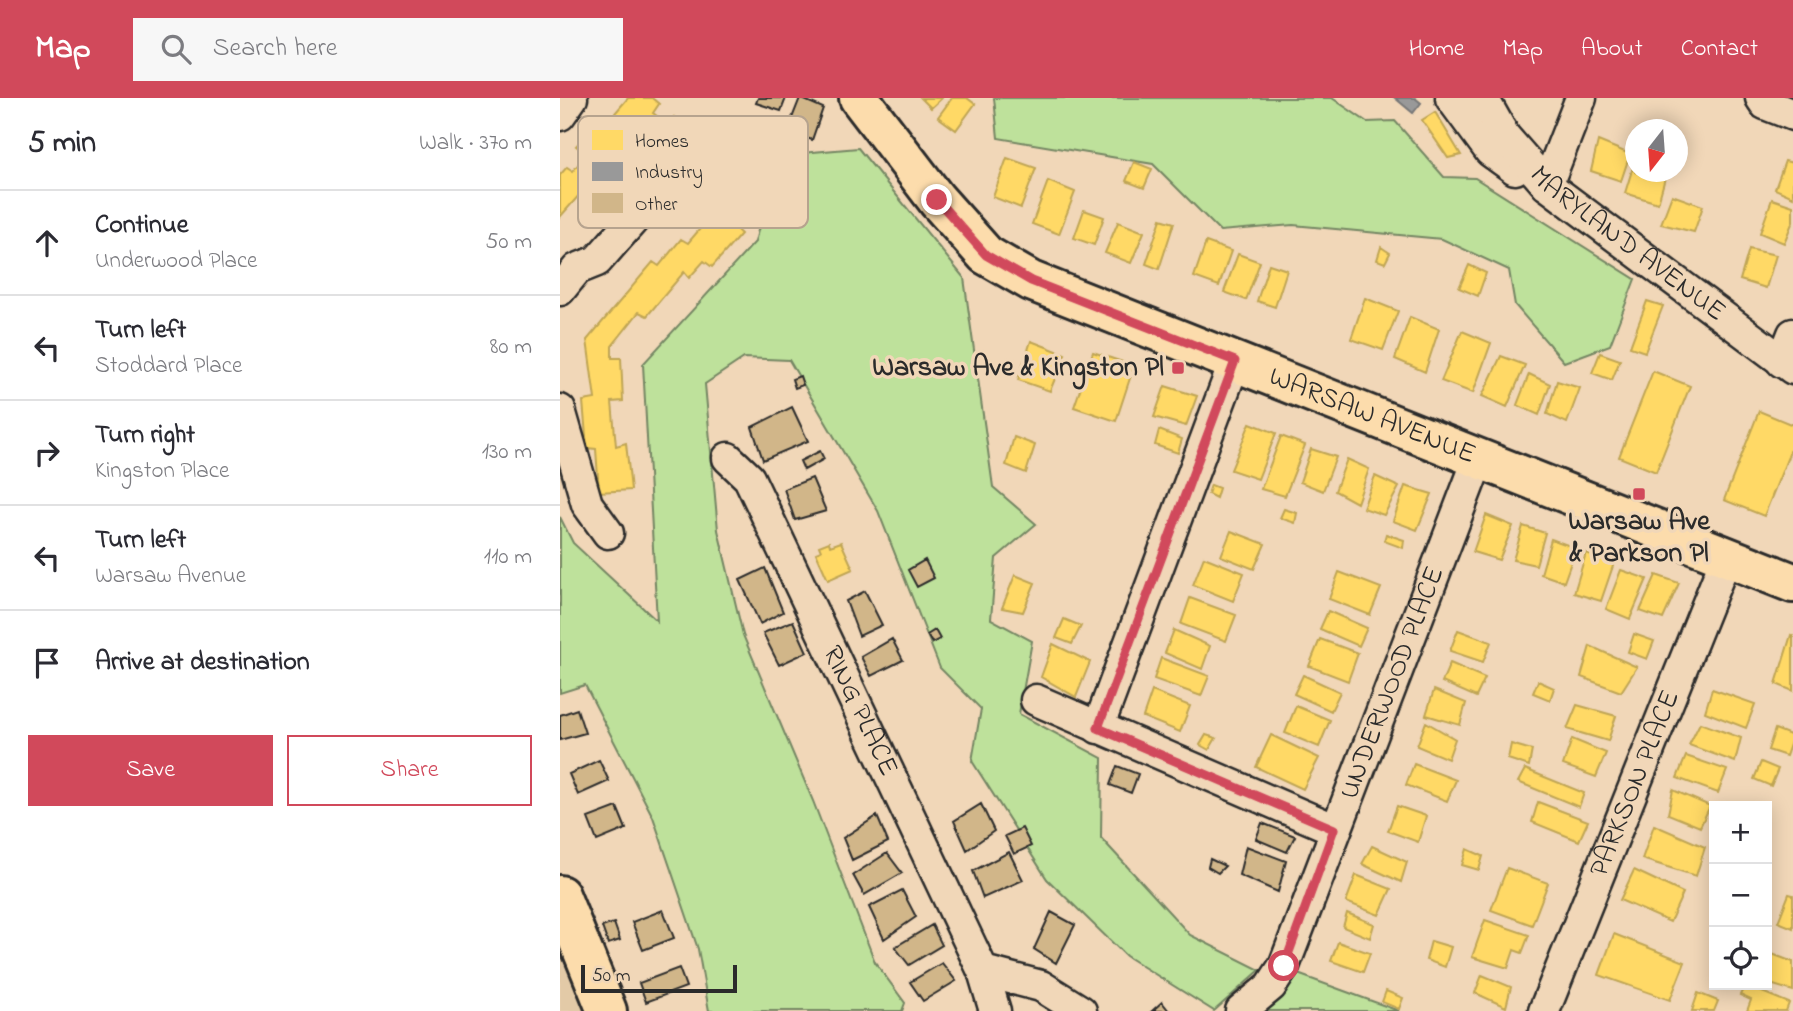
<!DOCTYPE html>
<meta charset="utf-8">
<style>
:root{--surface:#fff;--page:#f7f7f7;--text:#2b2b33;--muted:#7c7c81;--line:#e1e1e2;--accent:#d1495b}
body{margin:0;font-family:"Indie Flower",sans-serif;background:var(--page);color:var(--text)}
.controls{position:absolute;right:21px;bottom:21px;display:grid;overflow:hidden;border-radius:0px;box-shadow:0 4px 18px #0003}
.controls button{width:63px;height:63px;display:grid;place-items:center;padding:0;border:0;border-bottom:2px solid var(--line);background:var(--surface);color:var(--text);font:35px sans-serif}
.compass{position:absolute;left:1065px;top:21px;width:63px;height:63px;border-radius:50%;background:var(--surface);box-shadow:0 4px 18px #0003;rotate:197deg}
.scale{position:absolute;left:21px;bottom:18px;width:156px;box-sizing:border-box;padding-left:7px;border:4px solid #2b2b2b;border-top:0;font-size:19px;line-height:24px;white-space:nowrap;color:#2b2b2b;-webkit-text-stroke:5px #f1d7b8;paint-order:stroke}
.stop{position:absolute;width:21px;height:21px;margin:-16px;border:5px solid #d1495b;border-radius:50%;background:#fff}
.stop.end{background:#d1495b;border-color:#fff;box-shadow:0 2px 7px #0008}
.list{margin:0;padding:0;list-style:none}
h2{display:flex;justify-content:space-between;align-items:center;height:91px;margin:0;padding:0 28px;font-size:30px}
h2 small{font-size:23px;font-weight:400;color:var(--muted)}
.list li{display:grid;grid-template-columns:46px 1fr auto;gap:21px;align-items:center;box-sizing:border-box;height:105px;padding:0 28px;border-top:2px solid var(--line)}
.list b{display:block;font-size:26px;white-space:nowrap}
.list p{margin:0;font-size:23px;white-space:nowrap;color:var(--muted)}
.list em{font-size:23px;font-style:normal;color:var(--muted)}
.actions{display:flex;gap:14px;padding:21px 28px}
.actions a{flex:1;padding:16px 0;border:2px solid var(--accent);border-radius:0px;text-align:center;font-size:24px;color:var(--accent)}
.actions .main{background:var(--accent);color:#fff}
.icon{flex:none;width:38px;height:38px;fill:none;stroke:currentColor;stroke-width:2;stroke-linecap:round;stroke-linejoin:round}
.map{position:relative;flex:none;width:1233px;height:913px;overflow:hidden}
header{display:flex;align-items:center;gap:42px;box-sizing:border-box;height:98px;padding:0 35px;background:var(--accent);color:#fff}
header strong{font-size:33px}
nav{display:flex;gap:38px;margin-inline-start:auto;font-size:24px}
.search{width:490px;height:63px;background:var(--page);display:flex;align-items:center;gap:18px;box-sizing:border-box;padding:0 24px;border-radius:0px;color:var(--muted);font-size:26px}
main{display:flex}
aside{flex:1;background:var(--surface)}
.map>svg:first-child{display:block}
</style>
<header>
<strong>Map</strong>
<div class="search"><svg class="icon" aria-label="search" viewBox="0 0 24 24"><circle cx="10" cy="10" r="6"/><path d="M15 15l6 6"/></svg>Search here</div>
<nav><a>Home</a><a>Map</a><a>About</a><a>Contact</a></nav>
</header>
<main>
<aside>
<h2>5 min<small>Walk · 370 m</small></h2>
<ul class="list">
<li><svg class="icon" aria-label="ahead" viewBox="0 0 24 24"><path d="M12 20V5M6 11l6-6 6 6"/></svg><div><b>Continue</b><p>Underwood Place</p></div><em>50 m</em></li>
<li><svg class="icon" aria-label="left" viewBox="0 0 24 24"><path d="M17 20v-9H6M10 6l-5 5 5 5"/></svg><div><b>Turn left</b><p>Stoddard Place</p></div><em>80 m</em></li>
<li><svg class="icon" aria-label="right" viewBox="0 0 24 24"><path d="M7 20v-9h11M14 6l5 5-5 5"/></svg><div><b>Turn right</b><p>Kingston Place</p></div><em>130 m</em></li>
<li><svg class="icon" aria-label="left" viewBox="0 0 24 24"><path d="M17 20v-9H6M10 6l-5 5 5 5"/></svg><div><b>Turn left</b><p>Warsaw Avenue</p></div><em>110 m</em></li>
<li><svg class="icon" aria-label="arrive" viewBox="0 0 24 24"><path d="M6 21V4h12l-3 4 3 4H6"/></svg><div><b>Arrive at destination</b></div></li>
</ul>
<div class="actions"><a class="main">Save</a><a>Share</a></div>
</aside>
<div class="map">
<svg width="1233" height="913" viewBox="0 0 1233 913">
<rect width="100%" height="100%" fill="#f1d7b8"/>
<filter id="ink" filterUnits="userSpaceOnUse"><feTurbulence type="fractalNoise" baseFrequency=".0143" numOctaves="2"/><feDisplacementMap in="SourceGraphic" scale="14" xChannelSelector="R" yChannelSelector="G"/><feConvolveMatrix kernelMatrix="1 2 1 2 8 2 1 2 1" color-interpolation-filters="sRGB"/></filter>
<g filter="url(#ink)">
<path fill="#e3caa7" d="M0,797l47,116h-47z"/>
<path fill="#bee19b" stroke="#748663" stroke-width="2" d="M434,0h338l35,24 28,-1 49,56 31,1 160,101 -25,66 -46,17 -49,-57 -6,-35 -67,-31 -149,-14 -73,6 -67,-67 -155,-26z
M298,50l106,130 29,209 43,37 -40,34 -5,61 41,22 -13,73 83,44 -1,80 89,97 70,35 -46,41 -88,-55 -79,-77 -75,-118 9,-52 -41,-41 -62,-157 -89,-151 -45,-2 -39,26 13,146 25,105 70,166 62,161 30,41 -3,8h-193l-11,-62 -45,-132 -68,-132 -25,8v-176l13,26 84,78 -14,-257 112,-122 10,-39 -21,-45z
M735,875l104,38h-149z"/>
<path fill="#ffd966" stroke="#bfa554" stroke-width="2" d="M68,0h24l7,6 -6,9 16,12 5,-8 33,27 -8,13 16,12 -4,8 31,29 -14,15 13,13 -29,33 -8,-6 -15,17 -5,-6 -37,44 -8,-4 -27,34v12h9l2,43 -11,1 4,44 10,-3 5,47 -32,2 -3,-43 -9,-1 -4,-47 12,-2 -8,-59 66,-78 6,4 22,-27 7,4 28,-33 -37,-34 8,-10 -49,-39 -36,44 7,7 -15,14 -6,-7 -28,32v-42l7,-8 6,4 13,-17 -10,-8 28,-30 6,3z
M361,0h21l-11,10z
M392,0h15l8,6 -19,26 -18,-13z
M875,14l26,43 -13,3 -26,-38z
M1038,43l32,13 -9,27 -30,-10z
M447,60l29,10 -15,40 -28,-11z
M1225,63l8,2v34l-18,-8z
M574,64l18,7 -8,19 -18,-7z
M1073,69l3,5 29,6 -7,25 -33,-10z
M488,83l27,11 -16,42 -27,-10z
M1112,97l31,11 -9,26 -33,-8z
M1212,101l21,7v15l-9,22 -24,-10z
M524,112l20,7 -10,28 -20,-7z
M601,121l13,4 -15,46 -13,-5z
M558,124l26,10 -13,31 -26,-10z
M646,144l25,9 -12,35 -25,-9z
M821,149l9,6 -5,10 -8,-3z
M1189,151l27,6 -10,33 -26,-8z
M678,156l22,8 -14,38 -22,-8z
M709,166l18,6 -12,37 -18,-6z
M909,167l17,8 -8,23 -19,-8z
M805,200l33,13 -15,39 -32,-11z
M1087,203l16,5 -18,46 -15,-5z
M850,219l29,12 -14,43 -30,-13z
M902,233l29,12 -18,50 -32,-12z
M471,243l34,13 -15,37 -32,-11z
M533,254l41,14 -18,55 -42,-14z
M1040,255l20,7 -8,20 -20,-7z
M941,258l24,9 -18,42 -25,-11z
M1093,273l37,15 -34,86 -37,-15z
M969,276l21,10 -11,31 -22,-10z
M997,283l23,7 -13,35 -20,-9z
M605,288l32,10 -11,30 -32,-9z
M1199,313l34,14v19l-29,72 -40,-16z
M690,325l26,10 -18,46 -27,-9z
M599,332l23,9 -4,14 -23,-8z
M721,338l24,9 -20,51 -24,-7z
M454,339l21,8 -9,28 -20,-8z
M751,351l25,8 -13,34 -23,-9z
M787,361l22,10 -12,34 -22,-12z
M815,378l24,11 -15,28 -21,-7z
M651,387l8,3 -3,10 -8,-4z
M845,388l27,8 -15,36 -24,-9z
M724,411l13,4 -2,10 -15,-5z
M926,417l27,11 -14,34 -26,-8z
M963,428l22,7 -9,32 -23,-5z
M671,433l34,13 -11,25 -33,-13z
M826,436l18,6 -1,8 -19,-7z
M991,441l25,9 -12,34 -23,-8z
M269,444l1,4 11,-4 12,27 -25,11 -12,-27 5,-2 -2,-5z
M1026,455l28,10 -13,38 -27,-8z
M644,459l40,16 -11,28 -40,-16z
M1061,472l26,9 -17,40 -24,-10z
M779,474l42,16 -11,27 -41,-16z
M455,477l20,8 -12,29 -21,-4z
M1096,477l23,8 -16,36 -23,-8z
M630,500l46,17 -10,26 -45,-17z
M768,513l39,17 -8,18 -39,-17z
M504,521l17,7 -9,18 -16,-6z
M614,532l36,16 -8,23 -37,-16z
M898,532l33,12 -8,20 -33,-11z
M1074,536l20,7 -7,18 -19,-7z
M1231,537l2,1v55l-17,-7z
M760,541l38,14 -10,28 -39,-15z
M493,546l37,18 -14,35 -35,-20z
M1030,548l47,21 -16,25 -40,-15z
M601,560l48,18 -8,20 -47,-17z
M890,565l35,15 -9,19 -34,-15z
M743,577l37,17 -9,19 -37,-17z
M978,583l16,7 -4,12 -17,-7z
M1152,591l43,15 -9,24 -41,-16z
M874,592l32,13 -6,22 -34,-10z
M592,593l38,15 -10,26 -37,-15z
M1017,607l39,11 -8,25 -41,-12z
M736,608l34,14 -11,27 -34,-14z
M866,624l29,17 -7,20 -31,-13z
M1140,625l41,15 -6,24 -46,-17z
M1215,631l18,7 -7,20 -18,-6z
M646,637l10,3 -7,12 -9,-5z
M711,637l48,23 -16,31 -47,-22z
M1012,641l34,14 -10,24 -33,-12z
M951,646l21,6 -3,16 -21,-7z
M1126,658l41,14 -9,23 -41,-15z
M1201,664l17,7 -7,17 -17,-7z
M854,666l42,16 -9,21 -41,-16z
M965,671l59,24 -5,14 -61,-25z
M1113,692l37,16 -10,21 -32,-13z
M978,704l50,19 -9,20 -47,-19z
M837,708l29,10 -8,26 -30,-11z
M1094,727l51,22 -9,29 -54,-17z
M812,748l35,16 -6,20 -39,-18z
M907,751l16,7 -4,14 -17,-5z
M947,770l41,15 -16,42 -41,-15z
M1074,772l49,23 -13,29 -50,-22z
M796,777l35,14 -12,26 -33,-13z
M1229,796l4,1v33l-15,-6z
M787,815l27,11 -4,14 -27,-11z
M925,822l44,15 -7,18 -8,-3 -6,18 -36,-11z
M1054,836l71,28 -15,38 -71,-25z
M871,843l20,6 -6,20 -19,-7z
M778,844l32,11 -7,19 -32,-11z
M1207,854l26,10v29l-26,-8z
M922,877l29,12 -5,20 -31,-14z
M1185,887l44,18 -3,8h-39l4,-11 -11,-5z
M826,893l17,7 -4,11 -17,-7z
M1138,895l20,8 -4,10h-22z"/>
<path fill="#999" stroke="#787878" stroke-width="2" d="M835,0h20l6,5 -8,10z"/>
<path fill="#d1b689" stroke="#2b2b2b" stroke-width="2" d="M198,0h28l-5,13 -25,-8z
M240,0l23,10 -11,32 -25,-9z
M240,278l3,9 -8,3 -3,-9z
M232,309l16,34 -45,19 -11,-33z
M260,353l4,8 -20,11 -4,-9z
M252,380l14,33 -31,9 -11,-31z
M365,462l9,18 -17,9 -9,-17z
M205,470l18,44 -23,12 -20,-44z
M305,493l17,34 -23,11 -13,-35z
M233,523l14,31 -28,13 -16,-32z
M375,532l5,9 -8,4 -5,-8z
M332,541l11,21 -32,16 -10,-19z
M17,611l8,24 -25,7v-25z
M39,662l10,21 -31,14 -9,-21z
M557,668l21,8 -7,19 -21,-8z
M421,706l13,27 -27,19 -13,-29z
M57,709l9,22 -29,12 -9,-23z
M317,718l11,26 -36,18 -9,-22z
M702,725l33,13 -8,16 -31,-13z
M462,730l9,18 -17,8 -9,-18z
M686,748l40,15 -8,31 -39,-17z
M449,754l14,28 -40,18 -10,-27z
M327,755l15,20 -38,22 -11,-20z
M650,761l15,7 -7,7 -10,-6z
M342,792l14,27 -32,22 -15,-32z
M103,812l11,28 -31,12 -11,-28z
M491,814l24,13 -19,38 -22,-14z
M54,825l6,17 -12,4 -6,-17z
M372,827l10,20 -33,20 -14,-18z
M382,865l14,18 -33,20 -13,-19z
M119,870l7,19 -40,15 -7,-19z
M602,904l7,9h-17z"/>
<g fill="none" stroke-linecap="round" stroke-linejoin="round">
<g stroke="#2b2b2b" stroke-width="35">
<g id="minor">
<path d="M891,0l39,53 25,18"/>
<path id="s1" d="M923,0l22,39 42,48 246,184"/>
<path d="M1201,0l4,6 28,11"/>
<path d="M0,17l12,-17"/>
<path d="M987,87l34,-87"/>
<path d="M0,192l17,-21 20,-8 65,-74"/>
<path d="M1222,264l11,-28"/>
<path d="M0,312l27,94 21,29"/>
<path id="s2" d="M168,360l21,20 234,493 58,15 40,25"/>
<path d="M476,602l298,129"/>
<path d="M538,630l137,-367"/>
<path d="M423,873l12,40"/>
<path id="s3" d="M681,913l30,-25 13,-20 194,-506"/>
<path id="s4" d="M984,913l182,-453"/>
</g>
</g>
<g stroke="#2b2b2b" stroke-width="44">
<g id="major">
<path id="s5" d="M299,0l78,102 49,55 45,26 762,302"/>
<path d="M0,797l47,116"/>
</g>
</g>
<use href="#minor" stroke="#f1d7b8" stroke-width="30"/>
<use href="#major" stroke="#fcdcac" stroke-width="38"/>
</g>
</g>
<g fill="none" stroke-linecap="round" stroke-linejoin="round" filter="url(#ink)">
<path stroke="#d1495b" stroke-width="9" d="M377,102l49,55 45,26 204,80 -137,367 236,101 -50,137"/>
</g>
<g fill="#d1495b" stroke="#f1d7b8" stroke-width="2.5">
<rect x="611" y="263" width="14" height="14" rx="3.5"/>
<rect x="1072" y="389" width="14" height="14" rx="3.5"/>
</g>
<g text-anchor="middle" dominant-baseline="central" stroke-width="7" stroke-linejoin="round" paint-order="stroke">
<g font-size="28" fill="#2b2b2b" stroke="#f1d7b8">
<text stroke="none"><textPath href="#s1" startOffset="208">MARYLAND AVENUE</textPath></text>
<text stroke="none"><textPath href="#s5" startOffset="621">WARSAW AVENUE</textPath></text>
<text stroke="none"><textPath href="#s3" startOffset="366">UNDERWOOD PLACE</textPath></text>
<text stroke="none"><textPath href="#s2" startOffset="287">RING PLACE</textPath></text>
<text stroke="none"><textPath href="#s4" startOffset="245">PARKSON PLACE</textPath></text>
</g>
<g font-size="28" font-weight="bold" fill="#2b2b2b" stroke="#f1d7b8" text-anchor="end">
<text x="604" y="270">Warsaw Ave &amp; Kingston Pl</text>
<text x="1079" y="424" text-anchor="middle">Warsaw Ave<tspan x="1079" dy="32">&amp; Parkson Pl</tspan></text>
</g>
</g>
<rect x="18" y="18" width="230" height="112" rx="10" fill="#f1d7b8" stroke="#b6a38e" stroke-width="2"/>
<rect x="32" y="32" width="31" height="20" fill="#ffd966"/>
<rect x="32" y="64" width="31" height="19" fill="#999"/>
<rect x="32" y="95" width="31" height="20" fill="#d1b689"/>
<g font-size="19" fill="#2b2b2b">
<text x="75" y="49">Homes</text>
<text x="75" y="80">Industry</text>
<text x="75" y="112">Other</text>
</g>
</svg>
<div class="controls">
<button>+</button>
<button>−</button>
<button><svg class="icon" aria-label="locate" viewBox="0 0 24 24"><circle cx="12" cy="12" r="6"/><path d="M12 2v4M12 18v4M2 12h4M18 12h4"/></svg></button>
</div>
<svg class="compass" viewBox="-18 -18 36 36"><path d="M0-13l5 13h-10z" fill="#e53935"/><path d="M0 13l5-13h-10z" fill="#7c7c81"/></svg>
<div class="scale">50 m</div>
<div class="stop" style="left:724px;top:868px"></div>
<div class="stop end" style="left:377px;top:102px"></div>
</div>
</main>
